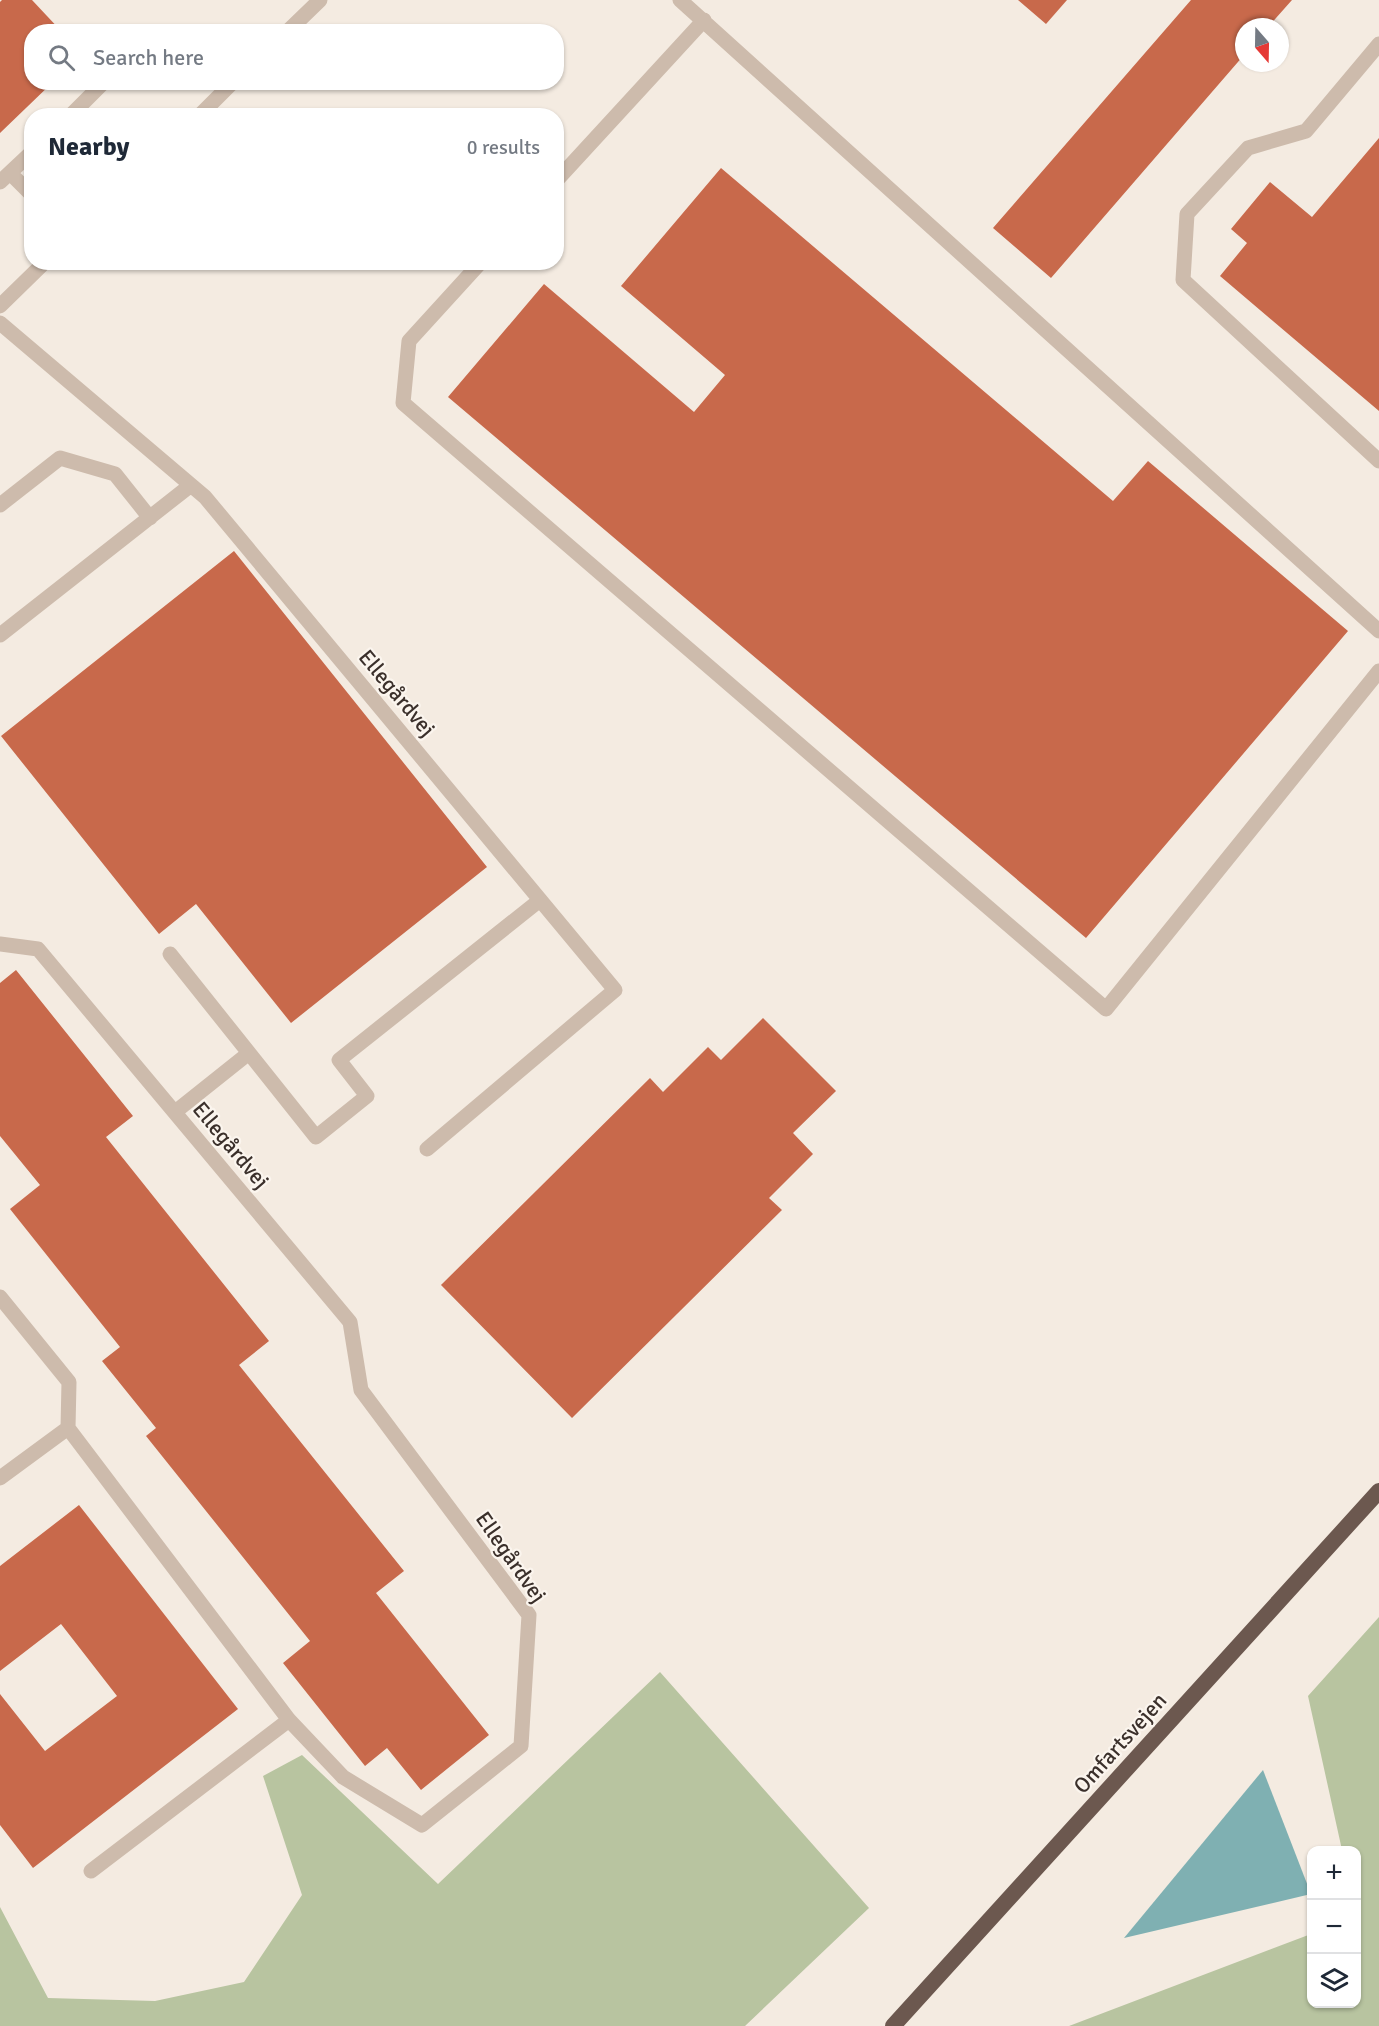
<!DOCTYPE html>
<meta charset="utf-8">
<style>
:root{--surface:#fff;--page:#f2f2f3;--text:#1f2937;--muted:#747a83;--line:#e0e1e3}
body{margin:0;font-family:Signika,sans-serif;background:var(--page);color:var(--text)}
.controls{position:absolute;right:18px;bottom:18px;display:grid;overflow:hidden;border-radius:12px;box-shadow:0 2px 4px #0004}
.controls button{width:54px;height:54px;display:grid;place-items:center;padding:0;border:0;border-bottom:2px solid var(--line);background:var(--surface);color:var(--text);font:30px sans-serif}
.compass{position:absolute;left:1235px;top:18px;width:54px;height:54px;border-radius:50%;background:var(--surface);box-shadow:0 2px 4px #0004;rotate:160deg}
.list{margin:0;padding:0;list-style:none}
h2{display:flex;justify-content:space-between;align-items:center;height:78px;margin:0;padding:0 24px;font-size:26px}
h2 small{font-size:20px;font-weight:400;color:var(--muted)}
.icon{flex:none;width:33px;height:33px;fill:none;stroke:currentColor;stroke-width:2;stroke-linecap:round;stroke-linejoin:round}
.map{position:relative;flex:none;width:1379px;height:2026px;overflow:hidden}
.search{position:absolute;background:var(--surface);box-shadow:0 2px 4px #0004;left:24px;top:24px;width:540px;height:66px;display:flex;align-items:center;gap:15px;box-sizing:border-box;padding:0 21px;border-radius:24px;color:var(--muted);font-size:22px}
.panel{position:absolute;background:var(--surface);box-shadow:0 2px 4px #0004;left:24px;top:108px;width:540px;height:162px;border-radius:24px}
.map>svg:first-child{display:block}
</style>
<div class="map">
<svg width="1379" height="2026" viewBox="0 0 1379 2026">
<rect width="100%" height="100%" fill="#f4ebe1"/>
<path fill="#b8c4a0" d="M1379,1617v409h-310l242,-92 1,70h44v-154h-14l-34,-154z
M660,1672l209,236 -124,118h-745v-119l48,91 107,3 89,-19 58,-87 -39,-119 39,-21 136,129z"/>
<path fill="#7fb0b2" d="M1263,1770l48,124 -187,44z"/>
<path fill="#c8694b" d="M2,0h30l30,32h-30v50h21l-53,51v-131z
M1018,0h49l-21,24z
M1191,0h101l-24,27h-24v28l-193,223 -58,-50z
M1379,138v273l-159,-135 27,-33 -16,-14 39,-47 42,35z
M721,168l392,333 35,-40 200,170 -262,307 -638,-541 96,-113 150,128 31,-37 -104,-89z
M234,551l253,316 -196,156 -95,-119 -37,30 -158,-198z
M16,970l117,146 -27,21 163,204 -30,24 165,206 -28,22 113,142 -68,55 -34,-42 -22,18 -82,-103 27,-22 -164,-205 10,-8 -54,-67 18,-14 -110,-138 30,-24 -40,-49v-153z
M763,1018l73,73 -43,42 20,21 -44,44 13,12 -210,208 -131,-133 209,-207 13,14 45,-45 13,13z
M79,1505l159,204 -205,159 -33,-43v-131l45,57 72,-55 -56,-72 -61,47v-105z"/>
<g fill="none" stroke-linecap="round" stroke-linejoin="round">
<path stroke="#cdbbac" stroke-width="15" d="M680,0l699,631
M1379,44l-73,87 -58,17 -61,66 -4,66 196,181
M70,116l34,-34
M10,173l22,22
M556,181l148,-161
M0,182l32,-30
M481,262l-72,79 -6,62 703,606 273,-338
M0,323l205,174 410,493 -188,159
M0,505l60,-47 55,16 35,44
M0,635l191,-150
M0,944l38,5 312,373 11,68 168,225 -8,131 -99,79 -79,-48 -54,-57 -221,-292 1,-46 -69,-85
M170,954l146,183 51,-41 -28,-36 201,-160
M175,1112l74,-59
M0,1478l68,-50
M91,1871l198,-151"/>
<path stroke="#cdbbac" stroke-width="15" d="M287,32l33,-32
M199,116l34,-34
M0,306l45,-44"/>
<path stroke="#6c584f" stroke-width="16" d="M893,2026l486,-535"/>
</g>
<g text-anchor="middle" dominant-baseline="central" stroke-width="4.5" stroke-linejoin="round" paint-order="stroke">
<g font-size="22" fill="#3b302b" stroke="#fbf5ee">
<text transform="translate(397 693) rotate(50)">Ellegårdvej</text>
<text transform="translate(231 1145) rotate(50)">Ellegårdvej</text>
<text transform="translate(511 1557) rotate(55)">Ellegårdvej</text>
<text transform="translate(1120 1743) rotate(-48)">Omfartsvejen</text>
</g>
</g>
</svg>
<div class="controls">
<button>+</button>
<button>−</button>
<button><svg class="icon" aria-label="layers" viewBox="0 0 24 24"><path d="M12 4l9 5-9 5-9-5zM3 14l9 5 9-5"/></svg></button>
</div>
<svg class="compass" viewBox="-18 -18 36 36"><path d="M0-13l5 13h-10z" fill="#e53935"/><path d="M0 13l5-13h-10z" fill="#747a83"/></svg>
<div class="search"><svg class="icon" aria-label="search" viewBox="0 0 24 24"><circle cx="10" cy="10" r="6"/><path d="M15 15l6 6"/></svg>Search here</div>
<section class="panel">
<h2>Nearby<small>0 results</small></h2>
<ul class="list">
</ul>
</section>
</div>
